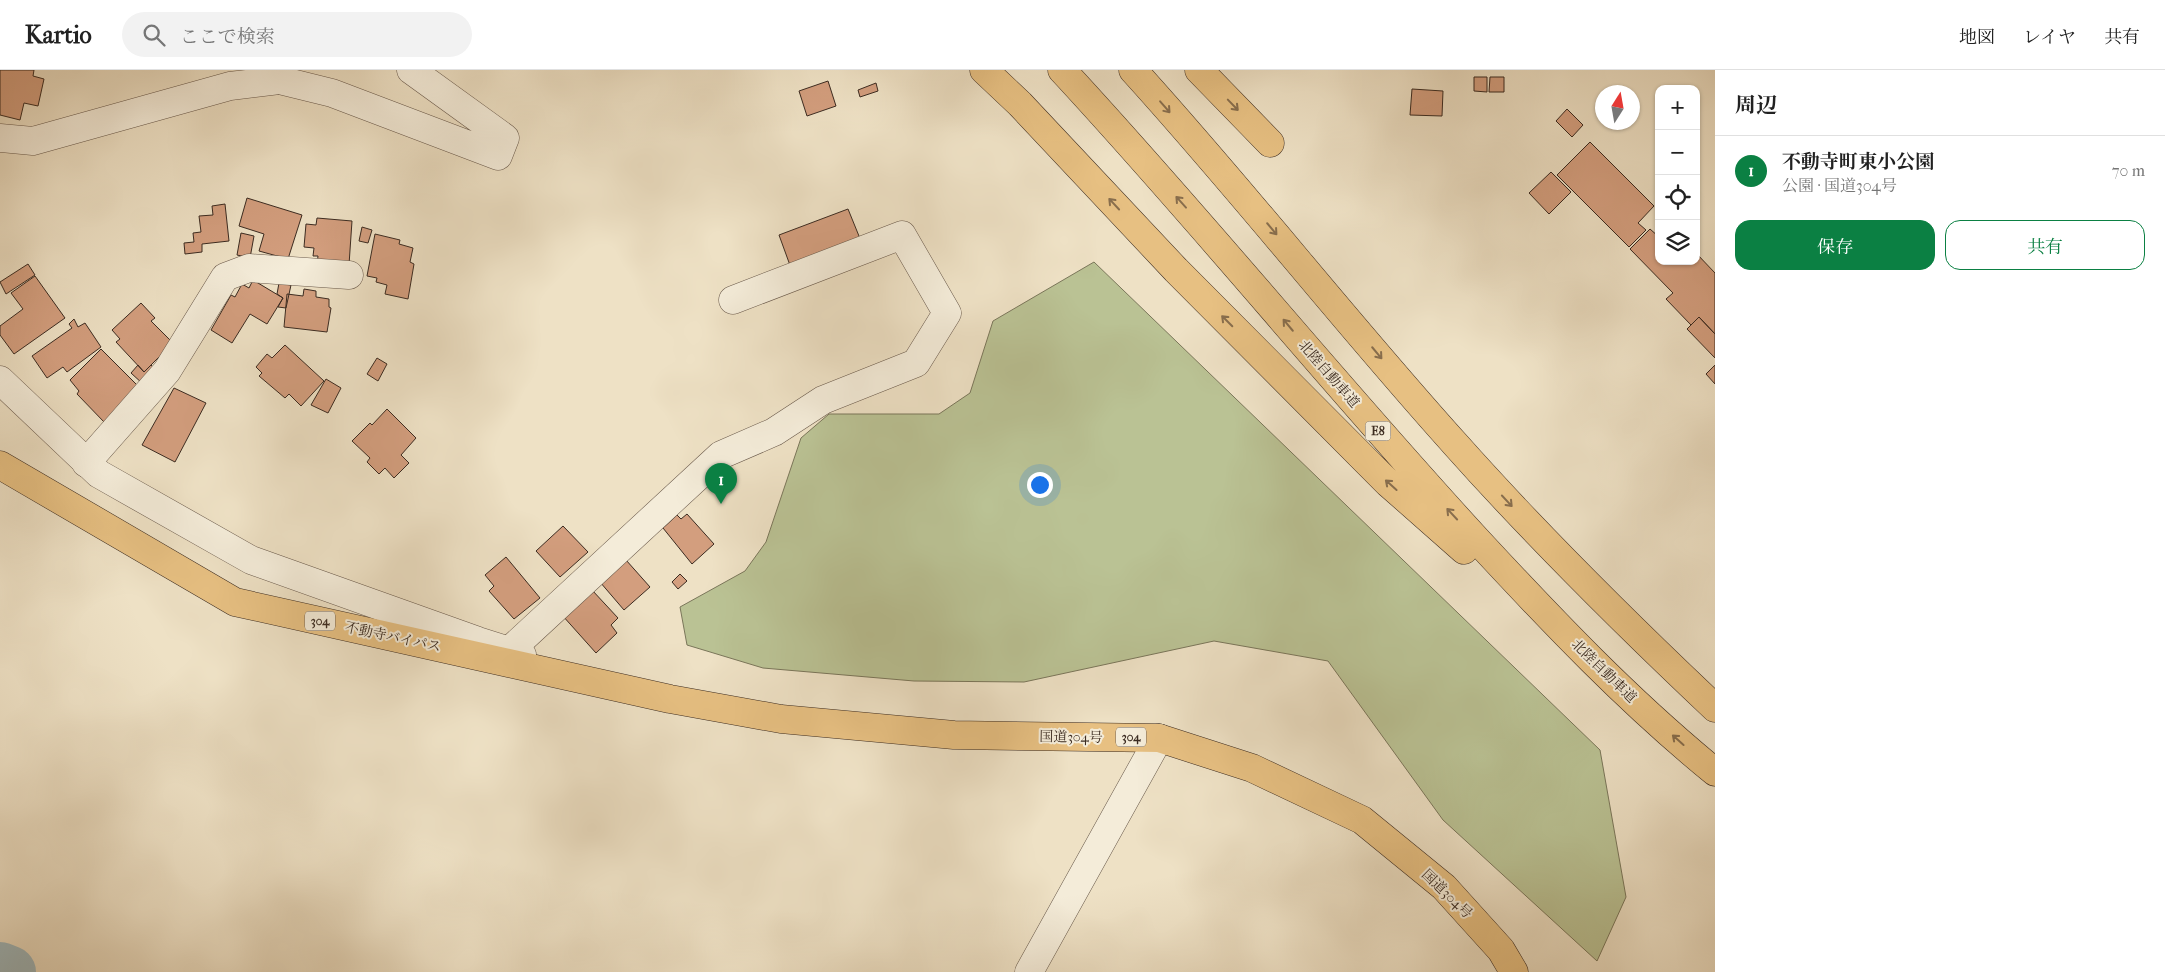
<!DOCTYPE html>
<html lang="ja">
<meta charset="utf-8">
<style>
:root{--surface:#fff;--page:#f2f2f2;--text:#222;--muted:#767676;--line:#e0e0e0;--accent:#0b8043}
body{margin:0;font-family:"IM FELL French Canon","Noto Serif JP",serif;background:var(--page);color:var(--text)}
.controls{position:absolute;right:15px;top:15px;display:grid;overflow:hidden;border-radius:10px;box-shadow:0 1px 4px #0004}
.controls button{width:45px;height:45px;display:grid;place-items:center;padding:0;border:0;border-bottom:1px solid var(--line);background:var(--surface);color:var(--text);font:25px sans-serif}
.compass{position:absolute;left:1595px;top:15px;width:45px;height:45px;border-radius:50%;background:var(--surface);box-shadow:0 1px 4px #0004;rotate:11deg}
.you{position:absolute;left:1039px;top:414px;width:18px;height:18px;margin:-12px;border:4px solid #fff;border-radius:50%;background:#1a73e8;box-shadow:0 0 0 8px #1a73e833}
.badge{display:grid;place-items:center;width:32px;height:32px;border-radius:50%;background:var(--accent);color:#fff;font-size:16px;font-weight:700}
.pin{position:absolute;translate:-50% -41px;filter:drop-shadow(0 1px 2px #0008)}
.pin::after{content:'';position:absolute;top:26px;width:18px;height:15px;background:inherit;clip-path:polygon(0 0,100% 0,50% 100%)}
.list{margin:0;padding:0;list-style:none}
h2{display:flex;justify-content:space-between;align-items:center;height:65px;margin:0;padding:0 20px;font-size:21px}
h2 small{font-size:16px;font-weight:400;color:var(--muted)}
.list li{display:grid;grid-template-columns:32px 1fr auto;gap:15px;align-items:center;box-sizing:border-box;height:70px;padding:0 20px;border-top:1px solid var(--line)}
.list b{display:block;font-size:19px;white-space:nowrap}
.list p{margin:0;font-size:16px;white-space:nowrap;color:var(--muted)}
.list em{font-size:16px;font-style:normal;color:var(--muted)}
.actions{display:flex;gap:10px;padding:15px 20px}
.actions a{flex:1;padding:11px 0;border:1px solid var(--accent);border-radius:15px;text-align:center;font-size:18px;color:var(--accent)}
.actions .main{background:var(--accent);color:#fff}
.icon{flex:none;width:28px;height:28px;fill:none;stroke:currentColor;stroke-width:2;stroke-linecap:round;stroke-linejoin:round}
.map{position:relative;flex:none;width:1715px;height:902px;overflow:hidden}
header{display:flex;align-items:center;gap:30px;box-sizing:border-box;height:70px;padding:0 25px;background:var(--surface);border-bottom:1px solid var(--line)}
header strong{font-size:24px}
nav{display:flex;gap:28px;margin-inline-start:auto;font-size:18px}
.search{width:350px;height:45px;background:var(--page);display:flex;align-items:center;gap:12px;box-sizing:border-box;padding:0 18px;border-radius:28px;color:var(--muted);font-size:19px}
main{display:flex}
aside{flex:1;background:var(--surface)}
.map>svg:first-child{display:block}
</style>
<header>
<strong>Kartio</strong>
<div class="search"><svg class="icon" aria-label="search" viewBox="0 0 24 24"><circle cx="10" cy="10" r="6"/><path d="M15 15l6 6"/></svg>ここで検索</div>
<nav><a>地図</a><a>レイヤ</a><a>共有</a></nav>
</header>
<main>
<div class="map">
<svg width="1715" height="902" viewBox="0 0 1715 902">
<rect width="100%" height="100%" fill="#eee1c5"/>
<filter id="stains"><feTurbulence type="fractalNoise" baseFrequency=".004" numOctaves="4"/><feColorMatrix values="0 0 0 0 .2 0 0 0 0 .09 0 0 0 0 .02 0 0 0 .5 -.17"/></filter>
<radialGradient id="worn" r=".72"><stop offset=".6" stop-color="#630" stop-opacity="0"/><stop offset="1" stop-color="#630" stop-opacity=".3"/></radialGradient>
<path fill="#bac294" stroke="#7a765a" d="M1094,192l506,488 26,147 -29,64 -154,-141 -115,-159 -114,-20 -190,41 -110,-1 -151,-13 -76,-23 -7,-38 65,-36 21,-29 35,-104 28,-24h110l31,-21 23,-72z"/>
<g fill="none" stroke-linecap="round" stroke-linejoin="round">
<path stroke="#9fbac0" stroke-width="52" d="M0,898l10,4"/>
</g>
<path fill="#d39e7e" stroke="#3b2b21" d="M0,0h34l-1,6 11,3 -6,27 -14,-3 -4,17 -20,-5z
M1474,7h13v15l-13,-1z
M1490,7h14v15h-15z
M828,11l8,25 -29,10 -8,-25z
M876,13l2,8 -18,6 -2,-7z
M1412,19l31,2 -1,25 -32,-1z
M1567,39l16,16 -11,12 -16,-16z
M1590,72l64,64 -16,17 8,7 -17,17 -72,-72z
M1551,102l20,20 -22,22 -20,-21z
M247,128l55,17 -14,44 -29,-8 5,-17 -25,-8z
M225,134l4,37 -27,3v8l-17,2 -1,-11 10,-1 -1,-9 8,-1 -2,-16 14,-1 -1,-9z
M848,139l13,32 -70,27 -12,-33z
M317,148l35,3 -3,44 -32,-1 1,-8h-5l1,-8 -10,-1 2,-23 10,1z
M362,157l10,3 -4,13 -9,-2z
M1650,159l9,8v24h37v-8l19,20v61l-16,-17 -8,8 -25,-26 7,-6 -43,-44z
M241,163l13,3 -4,22 -13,-3z
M375,164l25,6 -1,4 14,4 -3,14 4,2 -6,35 -23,-5 2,-9 -11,-3 1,-4 -10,-2z
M28,194l7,11 -29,19 -6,-12z
M35,206l30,42 -51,36 -14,-19v-9l23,-17 -12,-16z
M253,210l30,18 -16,26 -17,-10 -18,29 -21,-13 20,-35 4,2 7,-13 7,4z
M279,213l12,2 -5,23 -8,-1 5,-9 -6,-4z
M304,219l12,2v6l13,2v8l2,1 -4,24 -43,-5 3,-33 16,2z
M141,233l14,15 -4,3 22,22 -29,29 -28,-30 4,-3 -8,-9z
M1699,247l16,17v24l-28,-29z
M74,249l4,8 7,-4 16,24 -34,25 -4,-5 -16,11 -15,-22 40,-28 -3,-4z
M285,275l39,36 -23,25 -12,-12 -4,4 -26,-22 3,-3 -6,-6 11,-13 5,4z
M101,279l39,39 -35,35 -28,-29 2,-3 -9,-11z
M377,288l10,6 -9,17 -11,-7z
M138,295l6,7 7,-7 6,6 -14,13 -12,-11z
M1715,295v19l-9,-10z
M326,309l15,9 -13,25 -17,-8z
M174,318l32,15 -31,59 -33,-17z
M387,339l29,29 -15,17 8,8 -15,15 -9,-10 -6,6 -12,-12 3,-4 -18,-17 18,-18 2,2z
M687,444l27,30 -22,20 -29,-36 14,-13 4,4z
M563,456l25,26 -28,25 -24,-26z
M506,487l34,41 -26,21 -25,-28 5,-5 -9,-11z
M626,490l24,27 -26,23 -24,-28z
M680,504l7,7 -9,8 -6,-7z
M592,520l26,28 -7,7 6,8 -21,20 -34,-38z"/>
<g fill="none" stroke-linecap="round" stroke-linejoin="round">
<g stroke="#68584a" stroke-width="29">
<path id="minor" d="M0,68l33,3 197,-55 49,-6 53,13 166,63 7,-18 -94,-68
M86,393l81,-92 58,-94 24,-9 100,7
M509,581l212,-196 53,-23 49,-32 93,-37 31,-50 -45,-78 -169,65
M1029,902l130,-234"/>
</g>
<g stroke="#68584a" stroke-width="29">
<path id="tertiary" d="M0,310l99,94 152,86 227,81 44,14"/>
</g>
<g stroke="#3b2b21" stroke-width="29">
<path id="trunk" d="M0,395l235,137 435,97 111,20 173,16 205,3 93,30 110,52 82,67 57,63 13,22"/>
</g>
<g stroke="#3b2b21" stroke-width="29">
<path id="motorway" d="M984,0l36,34 156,166 212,213 76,67
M1062,0c142,153 273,316 415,470 75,81 152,162 238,232
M1133,0c111,122 212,252 323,375 82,92 169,178 259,263
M1199,0l71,73"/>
</g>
<use href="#minor" stroke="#f4ecd9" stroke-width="28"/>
<use href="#tertiary" stroke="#f4ecd9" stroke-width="28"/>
<use href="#trunk" stroke="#e7c082" stroke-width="28"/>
<use href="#motorway" stroke="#e7c082" stroke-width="28"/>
</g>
<defs><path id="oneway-shaft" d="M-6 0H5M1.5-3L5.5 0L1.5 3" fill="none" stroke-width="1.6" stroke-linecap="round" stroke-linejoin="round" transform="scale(1.25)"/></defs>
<g stroke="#886e4d">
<use href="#oneway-shaft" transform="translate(1233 35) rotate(46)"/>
<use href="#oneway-shaft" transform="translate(1165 37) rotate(49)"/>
<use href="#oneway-shaft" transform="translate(1181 132) rotate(-132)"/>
<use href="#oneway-shaft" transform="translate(1114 134) rotate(-133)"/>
<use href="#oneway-shaft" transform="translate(1272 159) rotate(50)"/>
<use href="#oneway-shaft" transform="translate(1227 251) rotate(-135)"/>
<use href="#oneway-shaft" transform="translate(1288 255) rotate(-130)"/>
<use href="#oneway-shaft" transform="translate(1377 283) rotate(50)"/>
<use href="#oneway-shaft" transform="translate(1391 415) rotate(-138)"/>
<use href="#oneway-shaft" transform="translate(1507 431) rotate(47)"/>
<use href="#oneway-shaft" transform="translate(1452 444) rotate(-133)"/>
<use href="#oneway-shaft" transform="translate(1678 670) rotate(-138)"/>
</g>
<g text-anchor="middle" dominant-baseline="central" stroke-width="4" stroke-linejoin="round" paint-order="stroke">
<g fill="#f4ecd9" stroke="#726558" stroke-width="1">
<rect x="1365.5" y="351.5" width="25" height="19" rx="4"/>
<rect x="305" y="541.5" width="30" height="19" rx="4"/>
<rect x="1116" y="657.5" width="30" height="19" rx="4"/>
</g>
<g font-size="12" font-weight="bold" fill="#3b2b21">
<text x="1378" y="361">E8</text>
<text x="320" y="551">304</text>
<text x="1131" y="667">304</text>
</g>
<g font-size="14" fill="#3b2b21" stroke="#f4ecd9">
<text transform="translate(1329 304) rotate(49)">北陸自動車道</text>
<text transform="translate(393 567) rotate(12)">不動寺バイパス</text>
<text transform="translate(1604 601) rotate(44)">北陸自動車道</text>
<text transform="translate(1071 667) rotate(1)">国道304号</text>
<text transform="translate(1447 824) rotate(44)">国道304号</text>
</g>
</g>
<rect width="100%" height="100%" filter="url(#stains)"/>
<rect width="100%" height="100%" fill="url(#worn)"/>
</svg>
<div class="controls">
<button>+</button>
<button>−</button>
<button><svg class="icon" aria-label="locate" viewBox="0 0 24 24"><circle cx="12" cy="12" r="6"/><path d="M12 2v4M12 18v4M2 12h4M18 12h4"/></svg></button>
<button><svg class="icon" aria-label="layers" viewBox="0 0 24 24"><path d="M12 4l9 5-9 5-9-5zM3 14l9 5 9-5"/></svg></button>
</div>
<svg class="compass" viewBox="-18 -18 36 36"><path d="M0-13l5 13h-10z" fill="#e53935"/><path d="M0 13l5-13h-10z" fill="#767676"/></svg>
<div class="you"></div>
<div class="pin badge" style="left:721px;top:434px">1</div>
</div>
<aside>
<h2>周辺<small></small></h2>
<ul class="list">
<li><span class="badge">1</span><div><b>不動寺町東小公園</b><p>公園 · 国道304号</p></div><em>70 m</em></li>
</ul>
<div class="actions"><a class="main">保存</a><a>共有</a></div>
</aside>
</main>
